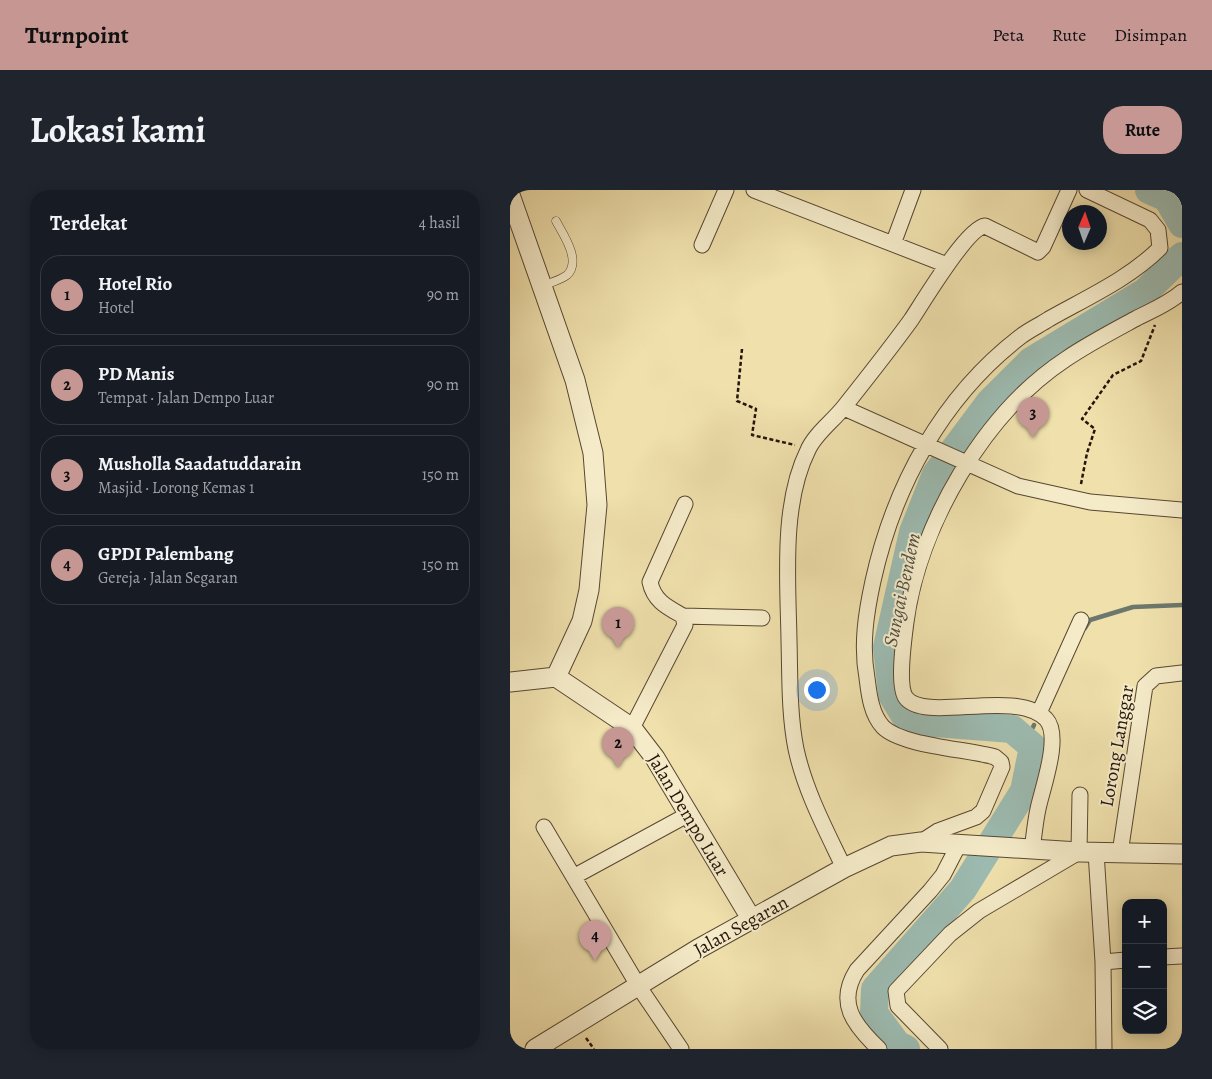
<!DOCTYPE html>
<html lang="id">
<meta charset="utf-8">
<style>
:root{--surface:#171b24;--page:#20242c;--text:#f1f3f6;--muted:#9ea1a6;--line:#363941;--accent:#c59692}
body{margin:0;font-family:Alegreya,serif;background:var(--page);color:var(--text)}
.controls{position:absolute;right:15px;bottom:15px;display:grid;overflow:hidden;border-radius:10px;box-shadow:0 2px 12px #0003}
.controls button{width:45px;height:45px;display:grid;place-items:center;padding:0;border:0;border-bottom:1px solid var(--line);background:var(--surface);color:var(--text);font:25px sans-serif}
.compass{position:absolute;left:552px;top:15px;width:45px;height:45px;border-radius:50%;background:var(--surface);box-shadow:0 2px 12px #0003;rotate:2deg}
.you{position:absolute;left:306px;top:499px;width:18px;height:18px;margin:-12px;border:4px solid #fff;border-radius:50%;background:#1a73e8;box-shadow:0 0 0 8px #1a73e833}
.badge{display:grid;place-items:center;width:32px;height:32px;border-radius:50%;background:var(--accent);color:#111;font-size:16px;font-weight:700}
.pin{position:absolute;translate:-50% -41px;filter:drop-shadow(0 1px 2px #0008)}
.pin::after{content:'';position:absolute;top:26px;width:18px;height:15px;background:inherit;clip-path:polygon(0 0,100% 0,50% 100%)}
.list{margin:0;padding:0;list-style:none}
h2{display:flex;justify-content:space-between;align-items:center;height:65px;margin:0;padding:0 20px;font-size:21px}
h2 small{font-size:16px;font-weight:400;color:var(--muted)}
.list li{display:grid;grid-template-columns:32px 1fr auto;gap:15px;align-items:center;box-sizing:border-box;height:80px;margin:0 10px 10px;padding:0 10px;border:1px solid var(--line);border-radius:20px}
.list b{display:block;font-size:19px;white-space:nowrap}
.list p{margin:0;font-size:16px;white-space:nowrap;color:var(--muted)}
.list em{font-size:16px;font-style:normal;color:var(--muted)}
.icon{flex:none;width:28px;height:28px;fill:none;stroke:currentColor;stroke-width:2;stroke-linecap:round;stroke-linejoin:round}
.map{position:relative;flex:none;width:672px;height:859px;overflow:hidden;border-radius:20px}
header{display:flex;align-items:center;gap:30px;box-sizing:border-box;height:70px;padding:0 25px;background:var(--accent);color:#111}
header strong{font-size:24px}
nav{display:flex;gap:28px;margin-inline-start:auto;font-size:18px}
.intro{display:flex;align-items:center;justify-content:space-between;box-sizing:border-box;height:120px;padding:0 30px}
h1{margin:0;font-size:35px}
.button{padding:12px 22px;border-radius:20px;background:var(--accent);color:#111;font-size:18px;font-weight:700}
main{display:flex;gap:30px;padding:0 30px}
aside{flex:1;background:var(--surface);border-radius:20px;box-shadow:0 2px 12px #0003}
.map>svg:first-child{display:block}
</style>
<header>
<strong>Turnpoint</strong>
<nav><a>Peta</a><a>Rute</a><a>Disimpan</a></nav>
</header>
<div class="intro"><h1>Lokasi kami</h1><a class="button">Rute</a></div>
<main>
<aside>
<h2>Terdekat<small>4 hasil</small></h2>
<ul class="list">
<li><span class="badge">1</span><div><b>Hotel Rio</b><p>Hotel</p></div><em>90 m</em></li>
<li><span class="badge">2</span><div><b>PD Manis</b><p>Tempat · Jalan Dempo Luar</p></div><em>90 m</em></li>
<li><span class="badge">3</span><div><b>Musholla Saadatuddarain</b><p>Masjid · Lorong Kemas 1</p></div><em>150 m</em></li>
<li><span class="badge">4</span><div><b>GPDI Palembang</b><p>Gereja · Jalan Segaran</p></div><em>150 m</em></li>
</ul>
</aside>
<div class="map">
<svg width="672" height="859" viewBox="0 0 672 859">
<rect width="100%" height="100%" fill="#efe0ac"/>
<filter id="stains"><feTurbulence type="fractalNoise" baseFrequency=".004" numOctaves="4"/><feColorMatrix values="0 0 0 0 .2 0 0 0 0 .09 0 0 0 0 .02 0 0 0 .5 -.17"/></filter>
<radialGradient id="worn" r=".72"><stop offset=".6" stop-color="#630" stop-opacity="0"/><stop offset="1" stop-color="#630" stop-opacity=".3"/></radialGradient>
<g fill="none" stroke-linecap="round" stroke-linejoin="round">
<path stroke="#6c786e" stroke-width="4.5" d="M575,438l5,-8 43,-13 49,-2
M516,551l8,-16"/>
<path stroke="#9cbbb1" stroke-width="28" d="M639,0l18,8 15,26
M396,859l-9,-5 -23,-31 1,-24 88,-100 61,-98 9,-44 -21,-18 -104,-8 -16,-26 -5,-48 26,-115 23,-58 53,-71 42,-42 114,-69 37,-36"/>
<g stroke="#584732" stroke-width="9">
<path id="service" d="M32,96c7,-3 19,-6 25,-11 15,-14 -4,-41 -11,-54"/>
</g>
<g stroke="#584732" stroke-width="17">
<path id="minor" d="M244,0l193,75
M383,54l20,-54
M192,55l24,-55
M334,218l174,78 72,16 92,8
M173,426l79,2
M529,523l42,-93
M122,538l53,-103 -2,-9c-16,-9 -29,-15 -33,-34l35,-78
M34,637l95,160 42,62
M411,652l17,-11 38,-14 7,-6 19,-44 -1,-5 -6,-5c-28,-8 -93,-11 -112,-30 -12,-13 -14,-33 -16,-49 -6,-33 -1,-65 6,-97 21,-95 69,-184 147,-244 9,-7 20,-12 29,-18 37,-21 80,-40 111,-71l-2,-18 -8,-10 -63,-30
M522,660c2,-14 3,-27 6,-41 4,-20 24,-73 8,-90 -31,-31 -120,4 -140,-21 -9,-12 -2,-60 0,-76 13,-97 78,-209 160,-263 22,-15 47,-28 71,-41 16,-8 31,-14 45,-26
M586,662l7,110
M610,663l25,-167 11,-10 26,-3
M334,678c-18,-38 -39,-77 -48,-119 -7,-35 -6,-72 -7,-109 -1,-59 -8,-136 19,-190 7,-16 25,-29 36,-43 23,-29 46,-58 67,-87 12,-18 56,-92 74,-94l53,26 5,-5 26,-57
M65,686l114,-62
M653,767l19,-1
M369,859c-25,-24 -43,-46 -22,-79l73,-79 13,-16 15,-29
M430,859l-42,-43 -2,-15 54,-57 29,-23 100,-59 1,-57
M594,859l-1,-87 23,-2"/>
</g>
<g stroke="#584732" stroke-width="21">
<path id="tertiary" d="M0,5l65,185 18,73 4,52 -8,85 -7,31 -26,56
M0,492l46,-5 76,51 23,30 97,162
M25,859l163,-100 146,-81 47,-22 30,-4 158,10 103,2"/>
</g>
<path stroke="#25140a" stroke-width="2.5" stroke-dasharray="4 2.5" stroke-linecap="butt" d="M232,159l-5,52 19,8 -4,26 43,10
M571,294l6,-31 8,-24 -13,-10 31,-44 28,-14 14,-36
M76,848l8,11"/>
<use href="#service" stroke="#f5ebc9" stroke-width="8"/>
<use href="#minor" stroke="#f5ebc9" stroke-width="15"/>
<use href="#tertiary" stroke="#f5ebc9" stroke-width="19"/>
</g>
<g text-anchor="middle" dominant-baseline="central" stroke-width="4" stroke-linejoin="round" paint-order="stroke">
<g font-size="19" fill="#25140a" stroke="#f5ebc9">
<text transform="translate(607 556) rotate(-80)">Lorong Langgar</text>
<text transform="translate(178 625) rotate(59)">Jalan Dempo Luar</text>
<text transform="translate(231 736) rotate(-29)">Jalan Segaran</text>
</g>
<g font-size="20" font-style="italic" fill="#4f4e44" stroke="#f5ebc9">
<text transform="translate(392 400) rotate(-78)">Sungai Bendem</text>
</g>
</g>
<rect width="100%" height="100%" filter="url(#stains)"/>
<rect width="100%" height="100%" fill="url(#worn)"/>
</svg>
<div class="controls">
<button>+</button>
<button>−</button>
<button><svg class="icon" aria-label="layers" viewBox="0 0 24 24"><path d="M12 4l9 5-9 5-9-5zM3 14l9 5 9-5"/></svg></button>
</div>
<svg class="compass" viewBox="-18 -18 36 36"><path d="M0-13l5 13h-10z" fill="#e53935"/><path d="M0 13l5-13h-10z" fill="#9ea1a6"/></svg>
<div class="you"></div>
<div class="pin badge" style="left:108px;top:458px">1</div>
<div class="pin badge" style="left:108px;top:578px">2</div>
<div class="pin badge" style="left:523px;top:248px">3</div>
<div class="pin badge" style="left:85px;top:771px">4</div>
</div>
</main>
